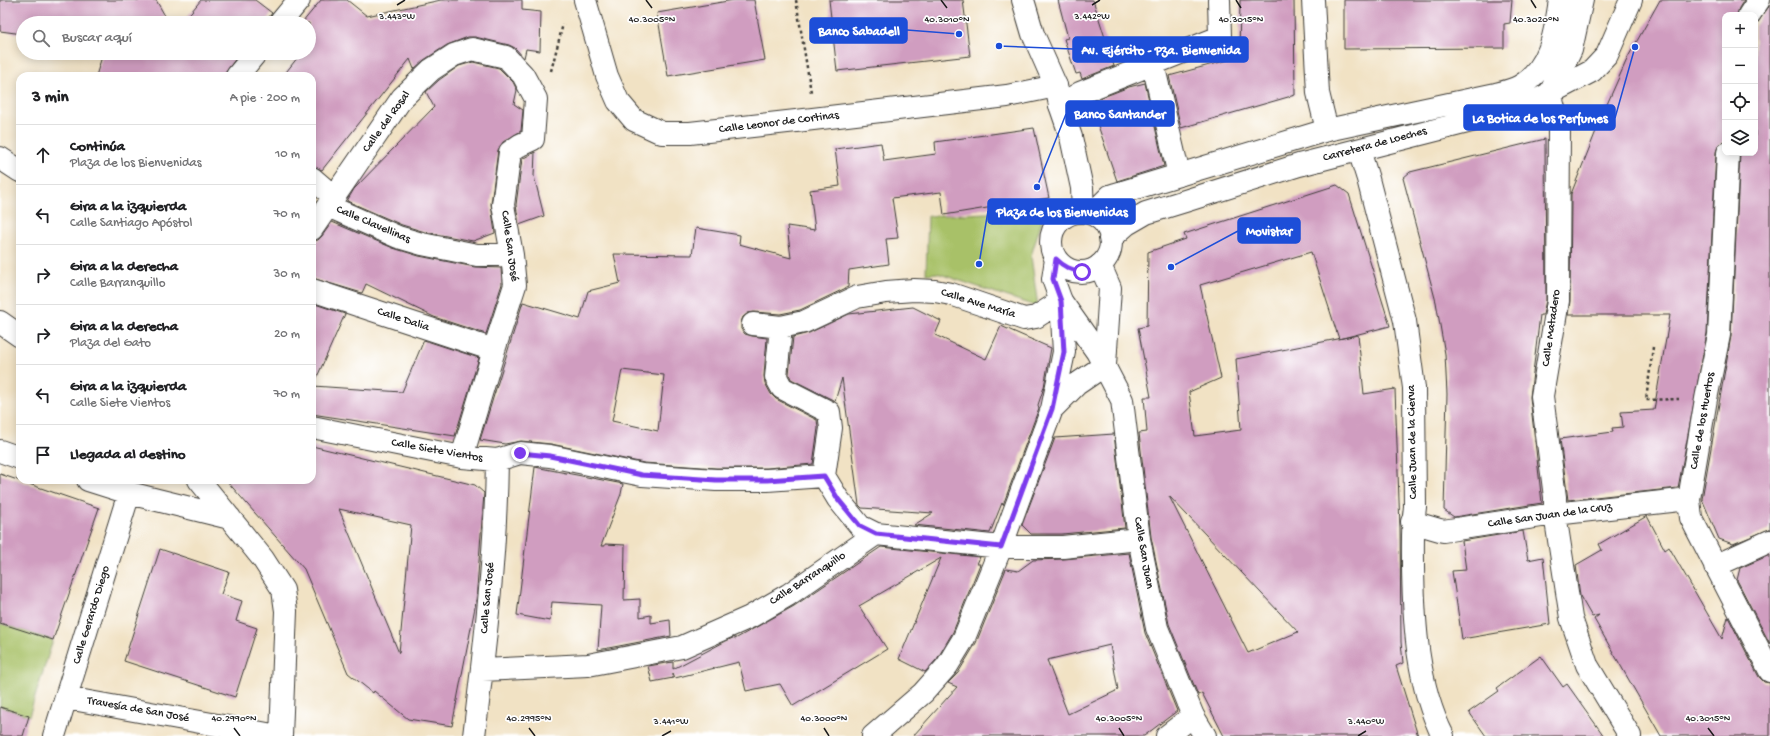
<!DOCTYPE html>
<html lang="es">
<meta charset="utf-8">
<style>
:root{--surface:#fff;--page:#f2f2f2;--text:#202124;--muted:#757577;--line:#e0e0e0}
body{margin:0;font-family:"Gochi Hand",sans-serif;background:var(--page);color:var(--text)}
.controls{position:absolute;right:12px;top:12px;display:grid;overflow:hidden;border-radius:8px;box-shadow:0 2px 10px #0003}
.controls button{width:36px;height:36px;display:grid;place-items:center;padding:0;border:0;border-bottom:1px solid var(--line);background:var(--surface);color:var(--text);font:20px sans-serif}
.stop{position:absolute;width:12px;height:12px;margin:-9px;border:3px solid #7c3aed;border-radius:50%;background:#fff}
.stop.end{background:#7c3aed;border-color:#fff;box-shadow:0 1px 4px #0008}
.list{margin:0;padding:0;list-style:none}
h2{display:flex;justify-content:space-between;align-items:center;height:52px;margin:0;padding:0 16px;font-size:17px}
h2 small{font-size:13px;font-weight:400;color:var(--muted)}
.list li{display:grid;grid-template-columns:26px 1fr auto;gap:12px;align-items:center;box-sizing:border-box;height:60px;padding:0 16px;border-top:1px solid var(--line)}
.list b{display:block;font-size:15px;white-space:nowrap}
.list p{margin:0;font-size:13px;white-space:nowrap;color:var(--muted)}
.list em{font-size:13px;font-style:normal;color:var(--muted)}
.icon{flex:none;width:22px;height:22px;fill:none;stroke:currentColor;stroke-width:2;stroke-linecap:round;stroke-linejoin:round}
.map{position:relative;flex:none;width:1770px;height:736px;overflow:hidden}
.search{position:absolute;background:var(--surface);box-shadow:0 2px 10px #0003;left:16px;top:16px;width:300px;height:44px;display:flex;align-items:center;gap:10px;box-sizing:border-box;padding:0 14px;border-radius:22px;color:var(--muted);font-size:15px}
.panel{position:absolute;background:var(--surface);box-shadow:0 2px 10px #0003;left:16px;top:72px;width:300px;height:412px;border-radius:12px}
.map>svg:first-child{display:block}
</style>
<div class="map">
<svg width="1770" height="736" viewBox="0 0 1770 736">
<rect width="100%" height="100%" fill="#fff"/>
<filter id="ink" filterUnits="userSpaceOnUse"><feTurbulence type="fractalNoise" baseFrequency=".025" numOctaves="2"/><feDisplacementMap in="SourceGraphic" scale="8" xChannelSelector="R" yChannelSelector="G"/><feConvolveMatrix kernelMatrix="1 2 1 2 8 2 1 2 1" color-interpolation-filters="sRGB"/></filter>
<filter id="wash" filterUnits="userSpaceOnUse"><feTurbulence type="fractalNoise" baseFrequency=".012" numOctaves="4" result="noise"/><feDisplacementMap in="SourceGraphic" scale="16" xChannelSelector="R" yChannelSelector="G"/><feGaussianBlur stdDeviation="0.9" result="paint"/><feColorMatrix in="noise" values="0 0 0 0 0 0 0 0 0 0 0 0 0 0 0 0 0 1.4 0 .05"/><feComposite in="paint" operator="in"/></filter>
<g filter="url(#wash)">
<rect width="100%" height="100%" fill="#f1e2c4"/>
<path fill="#a8c167" stroke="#626e42" d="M1045,210l-14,46 7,51 -101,-34 -11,1 2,-58z
M0,623l53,17 -24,76 -29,-9z"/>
<g id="blocks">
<path fill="#d09dc0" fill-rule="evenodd" d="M0,0h156l13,23h-146v11l-23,-3z
M201,0h54l17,13 -7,10h-83z
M321,0h26l20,16 74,-16h81v10l19,2 -1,39 -14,-2 -2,9 -9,-10 -6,-3 -34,-8h-7l-21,8 -23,15 -10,9 -4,-10 -88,111 -10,-4v-90h-29l15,-19 -5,-4h16v-30h-7z
M734,0h20l11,60 -97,16 -11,-63z
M829,0h134l7,56 -133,15z
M1058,0h35l21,66 -32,13 -2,-6 -4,1 -12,-35 4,-1z
M1240,0h54l1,95 -114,33 -12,-52 70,-19z
M1344,0h168l-2,23 -6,1v24l-160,1z
M1660,0h84l-5,8 -2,7h-12v126l-7,5 -2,6 -9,181 -29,155 -110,12 -8,-61 53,-7 -1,-4 11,-1 -2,-15 33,-2 16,-95h-102l2,-14 1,-107 33,-83 24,-54z
M1770,5v524l-37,15 -14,-5 -17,-40 29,-163 9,-183h15v-127z
M103,53h137l-17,23h-127z
M473,62l26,6 14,14 4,8 -3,14 9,6 -2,21 -18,11 -5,8 -7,54 4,29 -22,8 -48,-9 -23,-7 -55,-24 7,-12 80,-82 -8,-15 13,-12 20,-14z
M1145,83l19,83 -47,15 -27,-79 39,-15z
M1034,128l15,70 -105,17 -3,-23 -49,6 6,40 -12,1 3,25 -40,6 -1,17 -48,23 -20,4 -26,-2 -6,1 -5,4 -2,5v7l4,5 7,2 15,2 -3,38 1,7 6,11 5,5 41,21 1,8 -5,36 -46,4h-51l-72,-5 -93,-19 -30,-3 -16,3 -25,-4 43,-138 57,17 8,-28 32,-8 -6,-29 78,1 4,-27 44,7 -1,9 52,14 -4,-32 28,4 -5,-40 30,-4 -5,-37 46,-6 3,18 52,-7 -1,-12zM622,370l42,5 -6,56 -46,-10z
M1545,139l1,161 -3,15h-3l-10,82 12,106 -88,14 -10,-7 3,-116 -2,-40 -9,-52 -33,-124 7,-6z
M535,152l-1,24 10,40 -25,9 -3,-20 6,-46z
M1337,185l12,9 41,132 -51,13 -28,-87 -111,33 21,93 -32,14 6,44 46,-6 -5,-71 122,-24 6,59 31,-5 5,139 1,114 2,21 -7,3 22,70h-194l-22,-43 -4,2 -29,-71 -18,-87 -12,-104 8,-1 -3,-35h7l-13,-69 9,-2 1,-74 38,-13 -2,-5zM1169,496l129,136 -50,21z
M332,222l61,26 26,8 56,11 26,1 1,16 -16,50 -52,-17 -68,-33 -4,9 -50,-15v-37l6,-1 4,-4z
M312,303l33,11 -32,72 89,6 22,-52 55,18 -24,78 -143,-22z
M913,307l28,14 -6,14 51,24 15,-33 50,22 -7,39 -6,18 1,3 -36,97 -1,-2 -12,30 -76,-8 19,-12 -71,-5 -3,-3 -17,-127 -7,23 -44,-22 -2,-5 4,-37 16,-4 40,-19z
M1114,434l11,94 -63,6h-31l-9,-9 33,-87z
M312,446l163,39 9,8 -8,109 -24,124 -44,-7 -34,-28 -1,2 -25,-20 -44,-104 -78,-89h86zM339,509l72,16 -12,128z
M535,467l88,17 -2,10 -20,52h4v-2l20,1 -1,55 16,-1v18l11,-2v8l19,-3 1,16 -73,14 3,-45 -49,-3 -2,19 -33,-6z
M0,474l99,34 -46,132 -53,-17z
M1647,516l18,34 4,-3 53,92 6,-22 31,60 5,5 6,1v53h-109l-67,-117 5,-4 -7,2 -12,-21 -4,-31 26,-15 -3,-6z
M1523,531l5,29 15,-3 7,67 -88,15 -10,-68 14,-1 -4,-29z
M881,547l99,10 -3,7h3l-27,68 -16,27 -12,13 -26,-13 42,-101 -82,48 28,43 -94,57 -13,-22 -34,7 -7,-29 -64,16 -2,-5v5l-21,4 -4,-16 25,-4v7l53,-28 9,-4v2l59,-33z
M160,549l69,23 -8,22 21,7 -6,20 21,7 -22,69 -111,-36z
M1129,553l16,80 32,78 -33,25h-231l44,-49 -9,-4 10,-10 18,-30 30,-74 12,2 15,-11 31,-1zM1110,645l8,45 -50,24 -21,-54z
M1770,555v89l-33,-64 3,-12z
M1541,656l22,31 4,-3 37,52h-118l-17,-24 30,-21 -2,-3z
M0,707l29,9 -6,20h-23z"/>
</g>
</g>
<g filter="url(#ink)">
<use href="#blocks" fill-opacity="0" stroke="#3c3a35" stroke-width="1"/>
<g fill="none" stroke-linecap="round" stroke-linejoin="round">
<g stroke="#3c3a35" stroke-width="24">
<path id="street" d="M585,0l22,76 11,25 16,19 28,13h28l106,-12 211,-25 49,-10
M1313,0l5,93 9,37
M1749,15l10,-15
M280,23l19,-23
M1153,64l26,111
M237,76l19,-23
M1060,105l20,-12 140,-56 -1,-37
M1728,153l-9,182 -13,64 -17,100 2,19 79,153
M0,158l20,13
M312,178l22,19
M328,206l70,31 24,7 55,11h35
M312,229l90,-131 29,-28 23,-15 18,-6 34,8 17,18 13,24 -3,40 -13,6 -10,7 -7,53 9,50 3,30 -21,65 -32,107
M312,290l182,60
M0,322l20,14
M753,324l28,3 23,-5 53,-25 29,-5 28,-2 21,1 16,3 73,25 12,-2 25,-16 3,51 -12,57 -51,138 -37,91 -17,28 -24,27 -50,43
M781,327l-5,50 6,11 47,24 2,16 -7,48 14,23 22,27 16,8
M1052,409l25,-25 28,-19 5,-77 -10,-23
M312,427l150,30 35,3 23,-7 30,3 92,19 74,5h51l57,-4
M0,451l20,7
M88,480l41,13 101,25
M199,480l64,79 20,31 3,21 -5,125
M1412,522l31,9 112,-17 134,-15
M1715,566l55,-25
M482,670l106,-5 94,-18 68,-30 38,-22 88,-61 125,13h62l76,-8
M67,698l211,38
M54,736l75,-243
M474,736c11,-91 22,-184 23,-276
M1167,736l26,-20
M1630,736l-43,-71 -16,-47 -16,-104v-17l-13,-101 16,-95 1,-174 -9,-34 42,-22 15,-16 24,-55"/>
</g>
<g stroke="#3c3a35" stroke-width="24">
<path id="secondary" d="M1023,0l10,34 23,52 4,19 11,32 11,51 1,24
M1359,150l9,29 37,142 9,67 1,119c-3,20 -2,40 -2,61 1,56 4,117 30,168
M1051 242a30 30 0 1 1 60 0a30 30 0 1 1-60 0Z
M1092,214l18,-18 6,-2 211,-64 169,-36c8,-2 17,-4 24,-8 31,-18 35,-54 40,-86
M1110,239l17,-15 19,-11 39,-12 114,-36 215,-55 20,-8 16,-9 21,-43 11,-50
M1056,259l-3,20 8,22 36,51 25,48 17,139 18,89 36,88 12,20"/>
</g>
<path stroke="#3c3a35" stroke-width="2.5" stroke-dasharray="3 3" stroke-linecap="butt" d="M796,0l15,92
M551,71l12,-47
M1653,347l-7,53 33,-1"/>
<use href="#street" stroke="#fff" stroke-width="22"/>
<use href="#secondary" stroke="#fff" stroke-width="22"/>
</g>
</g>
<g fill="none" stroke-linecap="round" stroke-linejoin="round" filter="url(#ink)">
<path stroke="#7c3aed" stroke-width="5" d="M520,453l30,3 92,19 74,5h51l57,-4 14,23 22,27 16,8 125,13 51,-138 12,-57 -3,-51 -8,-22 3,-20c8,8 15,11 26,13"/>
</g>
<path fill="none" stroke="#1c1c1c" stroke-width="1.5" d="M646,0l6,8M941,0l6,8M1236,0l5,8M1531,0l5,8M397,5l8,-5M1092,5l8,-5M234,728l6,8M529,728l6,8M824,728l5,8M1119,728l5,8M1708,728l6,8M662,736l9,-5M1358,736l8,-5"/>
<g text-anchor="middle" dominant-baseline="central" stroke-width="3.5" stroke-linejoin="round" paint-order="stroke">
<g font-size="12" fill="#1c1c1c" stroke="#fff">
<text transform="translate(387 122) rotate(-54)">Calle del Rosal</text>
<text transform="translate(779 123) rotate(-7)">Calle Leonor de Cortinas</text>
<text transform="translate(1375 145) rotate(-15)">Carretera de Loeches</text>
<text transform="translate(373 225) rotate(23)">Calle Clavellinas</text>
<text transform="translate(509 246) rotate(82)">Calle San José</text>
<text transform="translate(978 304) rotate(17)">Calle Ave María</text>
<text transform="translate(403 320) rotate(18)">Calle Dalia</text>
<text transform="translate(1552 328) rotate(-82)">Calle Matadero</text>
<text transform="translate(1703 421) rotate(-80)">Calle de los Huertos</text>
<text transform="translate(1413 442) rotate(-91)">Calle Juan de la Cierva</text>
<text transform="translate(437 451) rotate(10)">Calle Siete Vientos</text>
<text transform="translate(1550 516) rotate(-8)">Calle San Juan de la Cruz</text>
<text transform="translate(1143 553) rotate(80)">Calle San Juan</text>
<text transform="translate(808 579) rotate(-33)">Calle Barranquillo</text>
<text transform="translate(488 598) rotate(-85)">Calle San José</text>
<text transform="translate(92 615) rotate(-73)">Calle Gerardo Diego</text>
<text transform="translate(138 710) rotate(10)">Travesía de San José</text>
</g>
</g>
<g font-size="10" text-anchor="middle" fill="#1c1c1c" stroke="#fff" stroke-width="3.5" stroke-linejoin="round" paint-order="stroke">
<text x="397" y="19">3.443°W</text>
<text x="1092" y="19">3.442°W</text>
<text x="1536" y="22">40.3020°N</text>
<text x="652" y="22">40.3005°N</text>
<text x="947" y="22">40.3010°N</text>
<text x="1241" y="22">40.3015°N</text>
<text x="234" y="721">40.2990°N</text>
<text x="529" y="721">40.2995°N</text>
<text x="824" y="721">40.3000°N</text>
<text x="1119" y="721">40.3005°N</text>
<text x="1708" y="721">40.3015°N</text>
<text x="671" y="724">3.441°W</text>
<text x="1366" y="724">3.440°W</text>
</g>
<path fill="none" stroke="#1d4ed8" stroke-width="1.5" d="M959 34L907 30M999 46L1073 49M1037 187L1066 114M1635 47L1615 118M979 264L988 211M1171 267L1238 231"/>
<g fill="#1d4ed8" stroke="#fff" stroke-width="1.5">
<circle cx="959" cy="34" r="4"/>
<circle cx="999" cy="46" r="4"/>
<circle cx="1037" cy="187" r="4"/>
<circle cx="1635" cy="47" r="4"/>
<circle cx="979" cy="264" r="4"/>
<circle cx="1171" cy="267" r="4"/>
</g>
<g fill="#1d4ed8" stroke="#1d4ed8" stroke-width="1.5">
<rect x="810" y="18" width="97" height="25" rx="4"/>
<rect x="1073" y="37" width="175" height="25" rx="4"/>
<rect x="1066" y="101" width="108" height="25" rx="4"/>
<rect x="1464" y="105" width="151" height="25" rx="4"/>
<rect x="988" y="199" width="147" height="25" rx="4"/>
<rect x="1238" y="218" width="62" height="25" rx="4"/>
</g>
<g font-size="13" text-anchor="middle" font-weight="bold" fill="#fff">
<text x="859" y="35">Banco Sabadell</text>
<text x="1161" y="54">Av. Ejército - Pza. Bienvenida</text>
<text x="1120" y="118">Banco Santander</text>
<text x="1540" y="122">La Botica de los Perfumes</text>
<text x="1062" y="216">Plaza de los Bienvenidas</text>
<text x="1269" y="235">Movistar</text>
</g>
</svg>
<div class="controls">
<button>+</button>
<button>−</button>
<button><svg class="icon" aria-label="locate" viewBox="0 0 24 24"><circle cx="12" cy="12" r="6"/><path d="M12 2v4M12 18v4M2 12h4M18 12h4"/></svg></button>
<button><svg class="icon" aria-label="layers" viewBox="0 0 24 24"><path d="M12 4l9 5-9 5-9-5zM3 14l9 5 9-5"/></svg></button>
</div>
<div class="stop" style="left:1082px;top:272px"></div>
<div class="stop end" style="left:520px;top:453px"></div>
<div class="search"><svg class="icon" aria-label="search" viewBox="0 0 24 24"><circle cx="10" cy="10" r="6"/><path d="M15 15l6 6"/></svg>Buscar aquí</div>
<section class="panel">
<h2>3 min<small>A pie · 200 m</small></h2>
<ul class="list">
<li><svg class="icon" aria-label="ahead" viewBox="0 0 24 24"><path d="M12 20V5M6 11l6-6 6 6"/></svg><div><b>Continúa</b><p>Plaza de los Bienvenidas</p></div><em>10 m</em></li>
<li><svg class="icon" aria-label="left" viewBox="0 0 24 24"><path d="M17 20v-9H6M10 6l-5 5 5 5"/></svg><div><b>Gira a la izquierda</b><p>Calle Santiago Apóstol</p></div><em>70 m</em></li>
<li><svg class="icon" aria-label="right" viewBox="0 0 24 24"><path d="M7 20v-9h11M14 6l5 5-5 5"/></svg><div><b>Gira a la derecha</b><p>Calle Barranquillo</p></div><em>30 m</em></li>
<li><svg class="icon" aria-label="right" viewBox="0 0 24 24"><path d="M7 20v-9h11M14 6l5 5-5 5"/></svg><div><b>Gira a la derecha</b><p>Plaza del Gato</p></div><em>20 m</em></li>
<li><svg class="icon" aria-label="left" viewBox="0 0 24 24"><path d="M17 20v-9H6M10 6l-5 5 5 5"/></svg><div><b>Gira a la izquierda</b><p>Calle Siete Vientos</p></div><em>70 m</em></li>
<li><svg class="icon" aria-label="arrive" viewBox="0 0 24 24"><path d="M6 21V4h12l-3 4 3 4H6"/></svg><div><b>Llegada al destino</b></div></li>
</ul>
</section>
</div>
